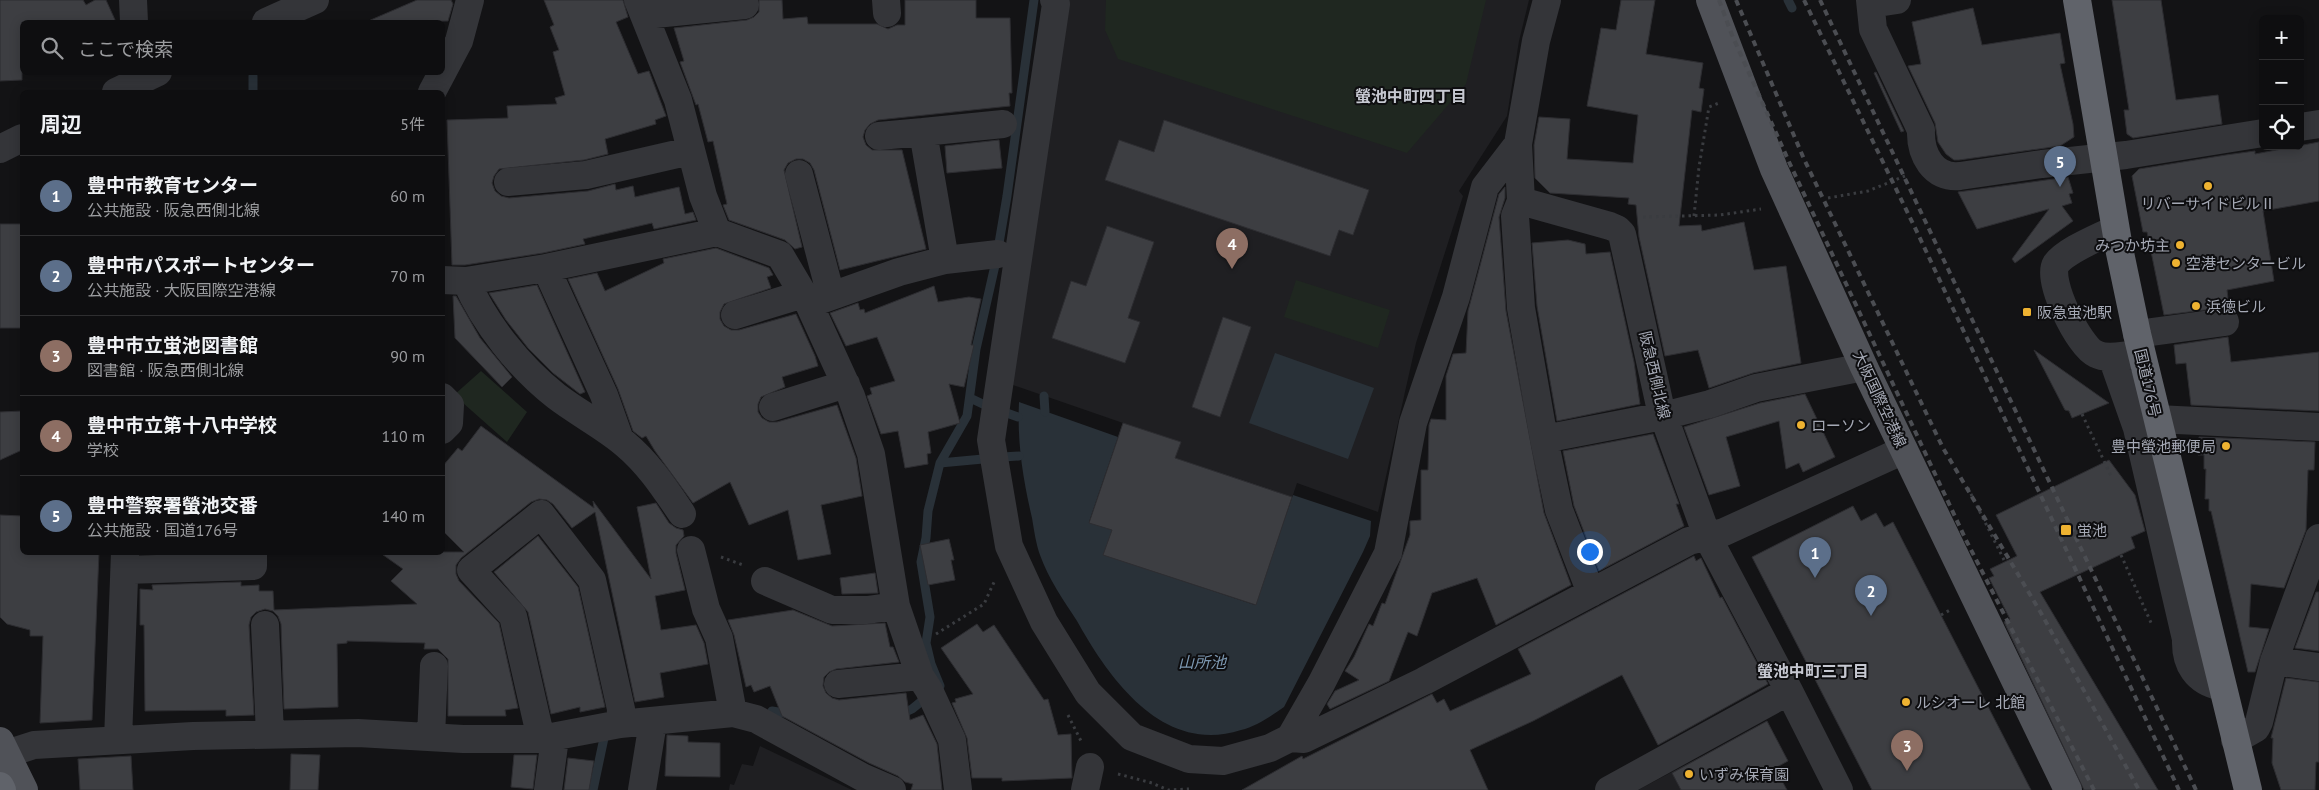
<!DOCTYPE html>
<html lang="ja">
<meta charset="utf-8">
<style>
:root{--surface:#0e0e10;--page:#171719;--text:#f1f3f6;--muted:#9b9c9f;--line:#2e2e30;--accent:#0b8043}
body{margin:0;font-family:"PT Sans","Noto Sans JP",sans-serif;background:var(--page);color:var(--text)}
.controls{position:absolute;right:15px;top:15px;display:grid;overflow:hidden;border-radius:8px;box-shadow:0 2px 12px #0003}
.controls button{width:45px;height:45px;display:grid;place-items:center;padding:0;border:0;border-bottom:1px solid var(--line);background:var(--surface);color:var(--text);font:25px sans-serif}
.you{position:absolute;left:1589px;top:551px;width:18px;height:18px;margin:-12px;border:4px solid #fff;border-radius:50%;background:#1a73e8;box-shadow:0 0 0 8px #1a73e833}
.badge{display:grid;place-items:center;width:32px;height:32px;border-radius:50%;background:var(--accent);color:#fff;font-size:16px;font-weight:700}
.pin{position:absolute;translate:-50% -41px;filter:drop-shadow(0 1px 2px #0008)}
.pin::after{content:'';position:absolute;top:26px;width:18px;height:15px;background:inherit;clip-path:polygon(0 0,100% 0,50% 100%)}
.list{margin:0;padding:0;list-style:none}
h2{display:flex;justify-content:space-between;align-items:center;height:65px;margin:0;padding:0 20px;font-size:21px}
h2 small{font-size:16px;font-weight:400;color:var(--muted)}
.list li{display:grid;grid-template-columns:32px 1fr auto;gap:15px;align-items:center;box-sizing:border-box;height:80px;padding:0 20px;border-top:1px solid var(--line)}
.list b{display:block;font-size:19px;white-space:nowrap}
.list p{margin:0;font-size:16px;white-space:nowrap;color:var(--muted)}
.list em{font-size:16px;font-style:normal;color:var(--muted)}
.icon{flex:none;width:28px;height:28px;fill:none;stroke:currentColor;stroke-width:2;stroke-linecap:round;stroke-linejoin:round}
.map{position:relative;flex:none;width:2319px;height:790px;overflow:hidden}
.search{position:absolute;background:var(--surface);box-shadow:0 2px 12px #0003;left:20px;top:20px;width:425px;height:55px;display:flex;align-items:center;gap:12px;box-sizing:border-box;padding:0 18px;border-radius:8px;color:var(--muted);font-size:19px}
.panel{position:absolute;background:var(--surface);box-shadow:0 2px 12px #0003;left:20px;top:90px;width:425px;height:465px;border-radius:8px}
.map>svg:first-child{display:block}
</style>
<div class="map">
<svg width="2319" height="790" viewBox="0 0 2319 790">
<rect width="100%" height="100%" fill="#131315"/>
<path fill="#1f1f22" d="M1065,0h464l-10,41 -12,75 -48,75 4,5 -47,147 -38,169 -81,-29 -41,122 -153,-50 -14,-32 34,-100 -116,-40z
M760,746l92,44h-123l1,-6 4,1 8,-21 11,2z
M1700,757l18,33h-80z"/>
<path fill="#1f2720" d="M1106,0h380l-20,84 -59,69 -289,-94 -13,-29z
M1296,280l94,30 -12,38 -94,-31z
M481,371l46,41 -20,30 -53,-47z"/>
<path fill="#293138" d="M1275,353l99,35 -26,71 -99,-36z
M1019,402l99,35 -29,85 23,8 -8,25 151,50 38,-110 78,26 -1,15 -7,16 -79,155c-13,9 -27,19 -43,23 -78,25 -131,-50 -164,-109 -13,-20 -29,-43 -37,-66 -4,-11 -6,-25 -8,-37 -9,-39 -15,-75 -13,-116z"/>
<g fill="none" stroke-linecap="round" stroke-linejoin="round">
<path stroke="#293138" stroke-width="9" d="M1788,0l4,8
M253,76v16
M1044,396l1,16
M970,398l17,8
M1004,412l14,5
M1003,457l16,-1
M940,463l43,-4
M940,686l-9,-22 -5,-21 4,-26 -9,-55 5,-24 2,-27 12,-48 27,-47 9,-67 20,-88 11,-65 27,-196
M772,711l18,3
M899,715l13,-6 16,-13
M593,790l11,-52"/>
</g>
<path fill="#3d3e42" stroke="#2d2d31" d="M0,0h83l3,5 9,-5h11l10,22h-94v58l-22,1z
M417,0h34l2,4 -5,17 -82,1z
M544,0h79l5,17 -12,5 22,52 11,-3 17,45 -11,4 1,4 -51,15 3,15 -24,6 -85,9 -5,7 -2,7 3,8 6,5 8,2 79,-7 27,-7 1,6 17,-4 2,11 44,-10 6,27 8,-2 3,8 -42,9 -2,-6 -69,16 2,5 -42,9 -78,12h-13l-5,-145 61,-2 -1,-12 50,-2 -2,-6 10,-3 -12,-43 6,-2 -9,-23 4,-2z
M759,0h23l1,19 24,-2 1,7h69l11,5 9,-4h8v-25h71v18h34l2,75h-3l1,13 -132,14 -8,4 -5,6 -2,7 3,8 6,5h30l24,99 -86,21 -26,-100 -4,-7 -7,-4h-7l-8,4 -4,7 18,77 -7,2 -10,-9 -56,-20 -6,-15 4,-1 -14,-63 -5,1 -10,-38 -2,1 -16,-43 4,-1 -10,-33 73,-8 7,-3 5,-5z
M1621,0h34l-9,54 57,9 -4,25 5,1 -3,23 -9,-2 -13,116 22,-1 1,6 42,-9 10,48 32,-4 15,97 -48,10 -44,15 -11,-38 -33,6 -26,-119 -3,-32 -8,-1 1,-6 -79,-5 -15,-15 -1,-33 5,-28 31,2 -3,40 66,4 5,-48 -51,-9 14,-78 15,2z
M2112,0h49l15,100 42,-5 4,29 -89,14 -6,-4 -3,-24h5z
M1973,8l9,37 78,-12 5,30 -5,1 13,60 1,13 -14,9 -101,14h-5l-8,-6 -8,-12 -3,-19 -27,-57 13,-2 -9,-42z
M1876,72l28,59 -3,1 -27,-59z
M1164,120l205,70 -16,45 -14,-5 -9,26 -225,-76 14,-40 35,12z
M999,140l3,28 -55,5 -2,-27z
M2319,142v59l-56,10 11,70 -47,9 2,17 -65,8 -17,-83h-4l-11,-56 7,-7 87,-14 29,-4v3z
M2068,177l5,16 -4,1 3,9 -10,3 11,15 -58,42 -3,-4 37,-50 -72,20 -19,-37z
M1505,187v11l-6,19 7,94 38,202 27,72 -75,40 -19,-47 -45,15 -15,43 -9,-4 -19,49 -59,28 -3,-5 8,-13 24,-11 -14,-9 9,-14 15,-33 4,2 9,-23 3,1 25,-69v-14l11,-1v-50h7l1,-45 2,-6 15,1v-44l7,-22 13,-1 2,-42 31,-117z
M0,224h22v104h-22z
M1107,226l47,16 -26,76 12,4 -15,41 -73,-25 19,-57 15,5z
M1568,240l17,4 1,10 24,-2 24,110 6,42 -83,17 -20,-115 -5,-63z
M716,248l53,20 4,7 -6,2 4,11 -47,16 -4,8v7l4,7 7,4h8l57,-16 19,42 3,10 -36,11 3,10 -24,10 -3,7v8l4,6 7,4h8l60,-17 19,53 6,38 -41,9 10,49 -33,6 -10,-50 -39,15 -19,-43 -37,21 -38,-52 -9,-15 -4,2 -9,-7 -15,-42 -50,-110 29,-6 8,18 59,-28 -1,-4z
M537,285l48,107 -5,2 -27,-21 -25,-25 -22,-28 -17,-27z
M934,286l4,16 31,-5 12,2 -10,46h3l-10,42 -15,-3 11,39 -32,9 3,21 -4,1 1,10 -23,4 -7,-37 -17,3 -14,-38 5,-2 -2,-6 25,-7 -18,-44 -31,9 -16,-33 28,-10 2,7 4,-1 1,4z
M453,296h3l24,42 32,39 -10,10 -47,-49z
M1223,317l28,10 -31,90 -28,-10z
M2228,337l3,25 88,-10v59l-128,-6 -5,-42 -10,1 -2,-19z
M2034,350l75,53 -37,15 -3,-7 -4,-1z
M1805,394l30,63 -32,15 -4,-9 -13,6 -7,-48 -53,16 14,49 -31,9 -25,-68 76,-24z
M22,411v39l-22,10v-48z
M1123,423l58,19 -6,16 117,39 -36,108 -153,-50 9,-25 -23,-7z
M481,426l113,82 -1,-7 58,78 -14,-72 19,-4 13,20 7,5 7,2 1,6 -8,9v8l9,37 -30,6 6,34 35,-5 8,18 4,21 -48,9 4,24 -29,5 -40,-190 -23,16 -19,-24 -6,-4 -8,-1 -8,3 -70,56 -5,7v9l3,7 40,42 19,85 -13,2 1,6h-58v-57l-10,-10h-14l1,-6 -78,-2v2l-10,1 1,63 -54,2 -3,-85 -3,-8 -5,-5 -8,-2 -9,3 -5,5 -2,8 5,90 -28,1v-6l-81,1 -1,-86h-4v-36l13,1 -1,-5 89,-3v4l18,-1v6h14l1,19 143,-6 -26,-23 12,-12 -24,-17h85l-22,-22v-63l16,-19 4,3z
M1653,434l26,70h-3l8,22 -85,45 -25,-65 -11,-55z
M2199,437l116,5 -1,28h-6l-2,60 -22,58 -33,-4 -2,43 20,2 -14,43h-7l-37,-161h-2v-12h-4l1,-30h-2v-14h-6z
M2109,460l26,35 10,36 -14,6 4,11 -95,44 118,198h-74l-80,-168 6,-3 -21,-41 5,-2 -4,-7 27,-13 -21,-41z
M1853,506l8,15 15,-8 8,14 9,-5 138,268h-159l-120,-233z
M0,515l22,1v36h77l-7,168 -52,3 3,-87h-13v-6l-23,-6 -7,-7z
M538,536l40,51 27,120 -25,5v-5l-29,7 -23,-102 -34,-40z
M949,539l5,21h-3l4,20 -27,5 -8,-40z
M1694,556l2,5 5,-3 19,40 2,-1 46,87 -110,61 -36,-70 -89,46 -63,29 18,40h-246l60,-34 1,3 129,-65 5,9 7,-4 6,12 81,-37 -13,-25z
M875,573l3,20 -36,1 -2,-16z
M2316,592h3v59l-24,-3z
M793,610l39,16 53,-3 5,24h3l6,15 -63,7 -7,3 -5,5 -1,9 3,7 6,5 7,2 67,-7 4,27 13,-5 14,29 5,46h-31l2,-6 -8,-2 -7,-6 -29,-13 -87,-47 -12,-30 -16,6 -3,-7 -5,2 -12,-52 -6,-15z
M977,624l6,8 11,-7 50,75 4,-1 10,36 13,-1 1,44 -70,3v-3h-30l-5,-40 -15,-35 4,-1 -1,-3 18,-5 -32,-46z
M2286,678l33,4v80h-3l-1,28h-34l-9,-27 1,-25h-2z
M1767,721l21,40 -13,7 12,22h-106l-9,-17z
M667,735l21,1v6l32,1v34l-55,-1z
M291,754l29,1 -2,35h-28z
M514,755h23l-4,34 -22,-2z
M131,756l2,34h-53l-2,-31z
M568,758l26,3 -5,29h-25z"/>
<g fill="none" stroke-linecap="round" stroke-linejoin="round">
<path stroke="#3a3c40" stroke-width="3" stroke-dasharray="2.5 4" stroke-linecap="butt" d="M1828,198l40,-7 37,-15
M1694,216l5,-49 10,-60 10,-4
M1643,217l77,-2 41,-6
M2082,414l29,62
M1968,488l37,74
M2121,555l31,70
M721,557l22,8
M1941,615l11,-6
M936,634l48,-30 11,-24
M1068,715l14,28
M1118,774l34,9 16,7 21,-1"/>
<path stroke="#343539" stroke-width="28" d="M133,0l1,22
M638,0l40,100 25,96 14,36 63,23 29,49 42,92 20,58 25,152 24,70 9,14 23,50 6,50
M886,0l1,13
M1054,0l2,4 -65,436 18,106 35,76 44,71 44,44 57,22 34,2 47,-13 20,-10 31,-54 67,-131 25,-130 43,-126 29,-110 33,-43
M1547,0l-11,41 -18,103 3,57 89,25 7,3 5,5 38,172 47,130 82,155 50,99
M1870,0l3,29 48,101c-1,24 12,49 39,46l82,-12 84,-9 137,-22
M1871,4l26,-4
M645,15l100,-10
M266,22l49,-22
M116,92l42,-20
M432,92l27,-51 11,-41
M2300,127l19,-3
M879,136l44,-4
M0,149l22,-11
M799,174l32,122
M508,182l78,-7 104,-24
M1521,201l-6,15 6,92 23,131 15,71 32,83
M2115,229c-15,8 -49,21 -59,35 -10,16 23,83 40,90 10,5 23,2 34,1
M945,260l-22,-128 80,-8
M546,268l58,127 16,45
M442,280l24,1 80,-13 171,-36
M466,281c19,43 53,86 90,115 22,17 48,30 69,48 24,20 40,45 57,70
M809,304l90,-32 46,-12 53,-6
M735,315l68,-21
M2137,334l88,-12
M2112,357l25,71 49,211c-1,25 10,43 36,48
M442,397l8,8 -1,18 -7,7
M773,407l73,-23
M2157,419l162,8
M1544,439l119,-23 47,-12 46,-16 108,-21
M691,550l15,59 13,29 14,75
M125,570l128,-4v-14
M765,581l67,29h35l29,-4
M265,625l5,109
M2274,661l45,6
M838,684l82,-8
M431,737l3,-71
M1290,738l14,1 120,-58 265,-140 35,-9 180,-82
M541,739l-28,-123 -42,-46 70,-56 51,66 29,129 -1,15
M118,740l7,-188
M2235,740l21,-12 3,-6 15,-61 45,-123
M6,754l28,-9 159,-9 165,-3 105,6h78l79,-15 113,-11 23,6 106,58 30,13
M548,790l7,-52
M642,790l11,-68
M1085,790l5,-23
M1609,790l180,-99"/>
<path stroke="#505258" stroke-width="28" d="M1710,0l64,169 90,198 204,423
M0,741l24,49"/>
<path stroke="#60636a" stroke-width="28" d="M2077,0l42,248 18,86 111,456
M0,786l2,4"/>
<path stroke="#4b4d52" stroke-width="4" stroke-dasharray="6 5" stroke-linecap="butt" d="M1719,0l13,35 58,129 176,376 128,250
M1736,0l68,159 139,289 98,165 98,177
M1804,0l114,234 261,556
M1820,0l376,790"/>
</g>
<g fill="#eeb231" stroke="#0e0e10" stroke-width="2">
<circle cx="2208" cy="186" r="5"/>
<circle cx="2180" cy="245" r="5"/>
<circle cx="2176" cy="263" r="5"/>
<circle cx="2196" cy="306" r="5"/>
<rect x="2022" y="307" width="10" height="10" rx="2.5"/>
<circle cx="1801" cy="425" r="5"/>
<circle cx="2226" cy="446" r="5"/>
<rect x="2060" y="524" width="12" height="12" rx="2.5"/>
<circle cx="1906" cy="702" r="5"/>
<circle cx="1689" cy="774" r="5"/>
</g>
<g text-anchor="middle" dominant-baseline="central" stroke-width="4" stroke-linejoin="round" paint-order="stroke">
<g font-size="15" fill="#a5a9b5" stroke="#0e0e10" text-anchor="start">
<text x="2208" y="203" text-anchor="middle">リバーサイドビルⅡ</text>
<text x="2170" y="245" text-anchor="end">みつか坊主</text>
<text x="2186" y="263">空港センタービル</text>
<text x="2206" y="306">浜徳ビル</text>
<text x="2037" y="312">阪急蛍池駅</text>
<text x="1811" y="425">ローソン</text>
<text x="2216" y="446" text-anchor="end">豊中螢池郵便局</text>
<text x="2077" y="530">蛍池</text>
<text x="1916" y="702">ルシオーレ 北館</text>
<text x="1699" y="774">いずみ保育園</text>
</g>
<g font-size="15" fill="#a5a9b5" stroke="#0e0e10">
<text transform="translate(1655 375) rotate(77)">阪急西側北線</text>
<text transform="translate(2148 383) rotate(77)">国道176号</text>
<text transform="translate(1880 399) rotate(65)">大阪国際空港線</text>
</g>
<g font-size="16" font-weight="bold" fill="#c6c8d1" stroke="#0e0e10">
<text x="1411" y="96">螢池中町四丁目</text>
<text x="1813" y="671">螢池中町三丁目</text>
</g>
<g font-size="16" font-style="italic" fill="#7c97b0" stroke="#0e0e10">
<text x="1202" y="662">山所池</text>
</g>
</g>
</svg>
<div class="controls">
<button>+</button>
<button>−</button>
<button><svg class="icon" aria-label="locate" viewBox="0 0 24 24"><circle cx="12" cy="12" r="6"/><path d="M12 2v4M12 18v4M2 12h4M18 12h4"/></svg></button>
</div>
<div class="you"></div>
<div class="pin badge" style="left:1815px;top:578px;background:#5c6f8a">1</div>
<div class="pin badge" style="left:1871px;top:616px;background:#5c6f8a">2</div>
<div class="pin badge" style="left:1907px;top:771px;background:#8d6e63">3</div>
<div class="pin badge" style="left:1232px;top:269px;background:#8d6e63">4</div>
<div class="pin badge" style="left:2060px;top:187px;background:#5c6f8a">5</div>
<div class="search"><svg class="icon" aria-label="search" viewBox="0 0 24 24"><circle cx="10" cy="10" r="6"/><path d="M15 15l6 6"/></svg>ここで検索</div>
<section class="panel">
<h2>周辺<small>5件</small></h2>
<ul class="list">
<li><span class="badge" style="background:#5c6f8a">1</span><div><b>豊中市教育センター</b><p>公共施設 · 阪急西側北線</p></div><em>60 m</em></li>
<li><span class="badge" style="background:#5c6f8a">2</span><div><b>豊中市パスポートセンター</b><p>公共施設 · 大阪国際空港線</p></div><em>70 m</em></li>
<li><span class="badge" style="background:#8d6e63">3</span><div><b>豊中市立蛍池図書館</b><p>図書館 · 阪急西側北線</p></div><em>90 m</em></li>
<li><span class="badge" style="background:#8d6e63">4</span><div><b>豊中市立第十八中学校</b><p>学校</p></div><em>110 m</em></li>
<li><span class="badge" style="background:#5c6f8a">5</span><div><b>豊中警察署螢池交番</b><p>公共施設 · 国道176号</p></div><em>140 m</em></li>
</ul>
</section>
</div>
